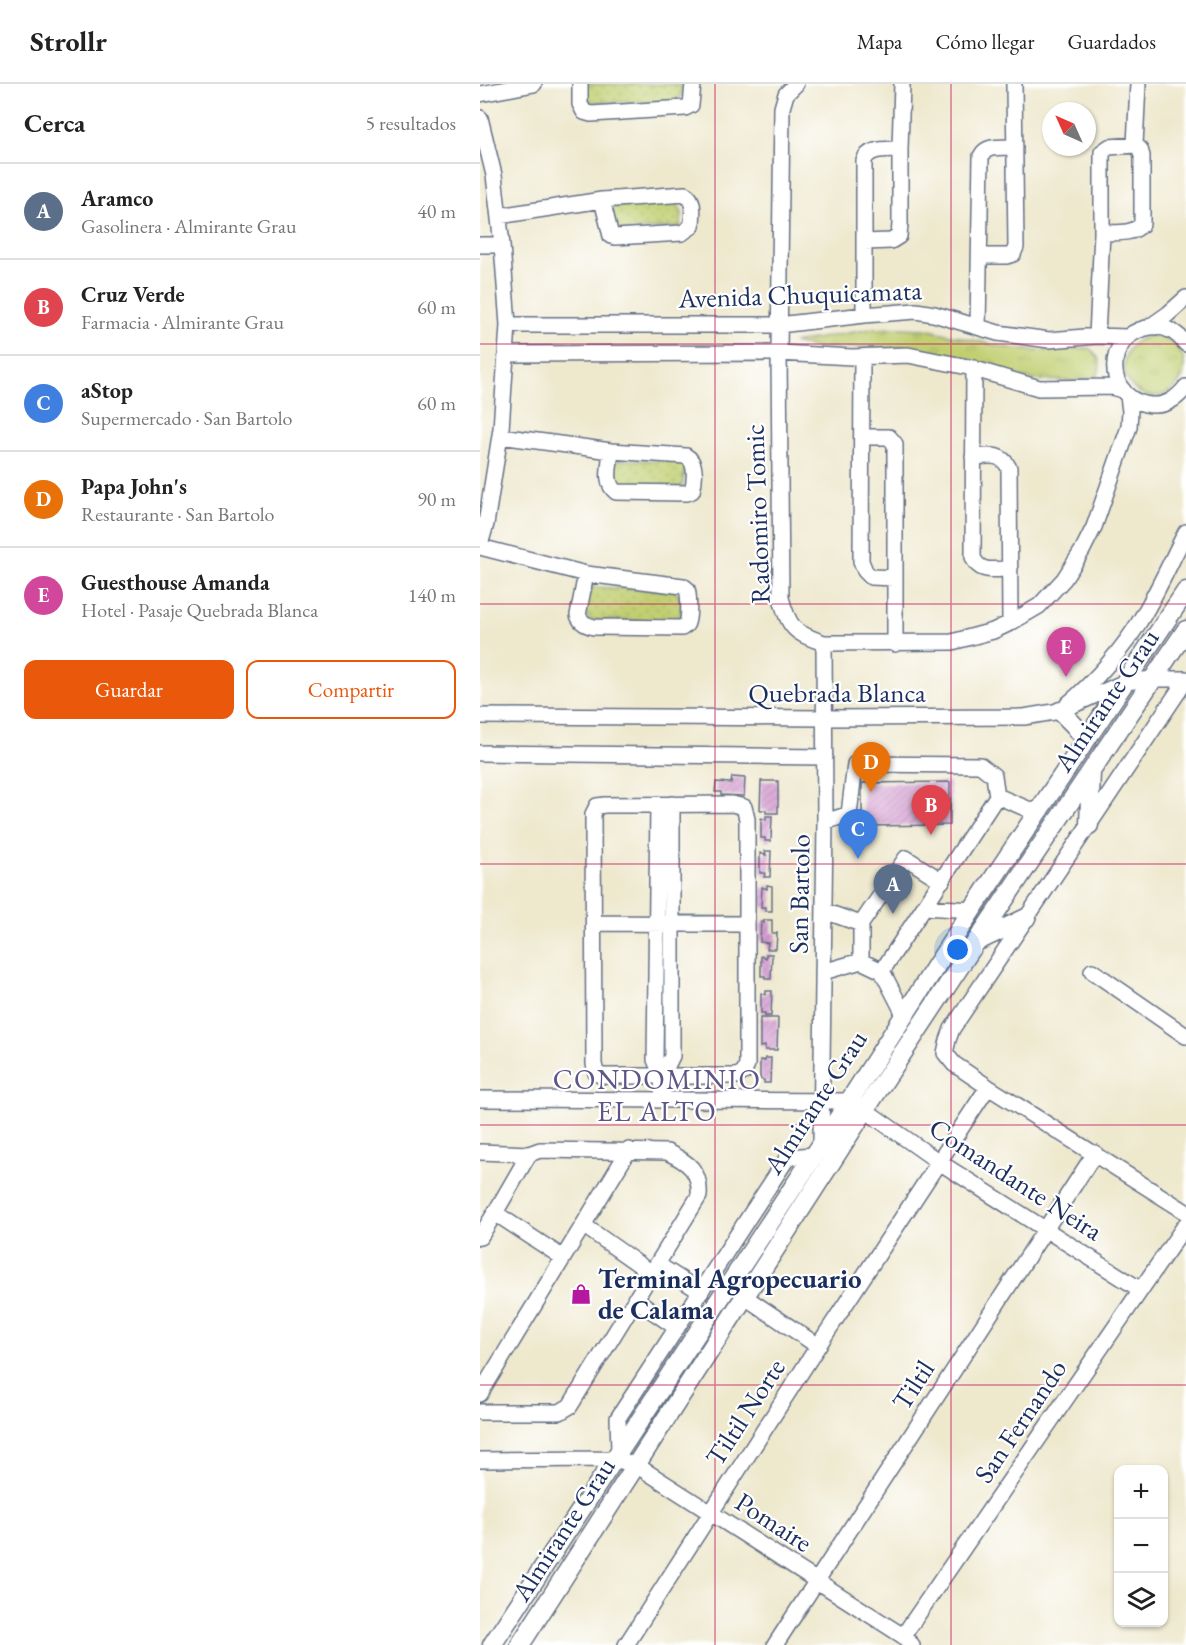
<!DOCTYPE html>
<html lang="es">
<meta charset="utf-8">
<style>
:root{--surface:#fff;--page:#f6f6f6;--text:#222;--muted:#767676;--line:#e0e0e0;--accent:#ea580c}
body{margin:0;font-family:"EB Garamond",serif;background:var(--page);color:var(--text)}
.controls{position:absolute;right:18px;bottom:18px;display:grid;overflow:hidden;border-radius:12px;box-shadow:0 2px 4px #0004}
.controls button{width:54px;height:54px;display:grid;place-items:center;padding:0;border:0;border-bottom:2px solid var(--line);background:var(--surface);color:var(--text);font:30px sans-serif}
.compass{position:absolute;left:562px;top:18px;width:54px;height:54px;border-radius:50%;background:var(--surface);box-shadow:0 2px 4px #0004;rotate:315deg}
.you{position:absolute;left:478px;top:866px;width:21px;height:21px;margin:-15px;border:4px solid #fff;border-radius:50%;background:#1a73e8;box-shadow:0 0 0 9px #1a73e833}
.badge{display:grid;place-items:center;width:39px;height:39px;border-radius:50%;background:var(--accent);color:#fff;font-size:20px;font-weight:700}
.pin{position:absolute;translate:-50% -50px;filter:drop-shadow(0 2px 3px #0008)}
.pin::after{content:'';position:absolute;top:32px;width:21px;height:18px;background:inherit;clip-path:polygon(0 0,100% 0,50% 100%)}
.list{margin:0;padding:0;list-style:none}
h2{display:flex;justify-content:space-between;align-items:center;height:78px;margin:0;padding:0 24px;font-size:26px}
h2 small{font-size:20px;font-weight:400;color:var(--muted)}
.list li{display:grid;grid-template-columns:39px 1fr auto;gap:18px;align-items:center;box-sizing:border-box;height:96px;padding:0 24px;border-top:2px solid var(--line)}
.list b{display:block;font-size:22px;white-space:nowrap}
.list p{margin:0;font-size:20px;white-space:nowrap;color:var(--muted)}
.list em{font-size:20px;font-style:normal;color:var(--muted)}
.actions{display:flex;gap:12px;padding:18px 24px}
.actions a{flex:1;padding:14px 0;border:2px solid var(--accent);border-radius:12px;text-align:center;font-size:21px;color:var(--accent)}
.actions .main{background:var(--accent);color:#fff}
.icon{flex:none;width:33px;height:33px;fill:none;stroke:currentColor;stroke-width:2;stroke-linecap:round;stroke-linejoin:round}
.map{position:relative;flex:none;width:706px;height:1561px;overflow:hidden}
header{display:flex;align-items:center;gap:36px;box-sizing:border-box;height:84px;padding:0 30px;background:var(--surface);border-bottom:2px solid var(--line)}
header strong{font-size:28px}
nav{display:flex;gap:33px;margin-inline-start:auto;font-size:21px}
main{display:flex}
aside{flex:1;background:var(--surface)}
.map>svg:first-child{display:block}
</style>
<header>
<strong>Strollr</strong>
<nav><a>Mapa</a><a>Cómo llegar</a><a>Guardados</a></nav>
</header>
<main>
<aside>
<h2>Cerca<small>5 resultados</small></h2>
<ul class="list">
<li><span class="badge" style="background:#5c6f8a">A</span><div><b>Aramco</b><p>Gasolinera · Almirante Grau</p></div><em>40 m</em></li>
<li><span class="badge" style="background:#e0444e">B</span><div><b>Cruz Verde</b><p>Farmacia · Almirante Grau</p></div><em>60 m</em></li>
<li><span class="badge" style="background:#3f7fe0">C</span><div><b>aStop</b><p>Supermercado · San Bartolo</p></div><em>60 m</em></li>
<li><span class="badge" style="background:#e8710a">D</span><div><b>Papa John's</b><p>Restaurante · San Bartolo</p></div><em>90 m</em></li>
<li><span class="badge" style="background:#d1479c">E</span><div><b>Guesthouse Amanda</b><p>Hotel · Pasaje Quebrada Blanca</p></div><em>140 m</em></li>
</ul>
<div class="actions"><a class="main">Guardar</a><a>Compartir</a></div>
</aside>
<div class="map">
<svg width="706" height="1561" viewBox="0 0 706 1561">
<defs>
<pattern id="grass-tufts" width="24" height="20" patternUnits="userSpaceOnUse" patternTransform="scale(1.5)"><rect width="24" height="20" fill="#c1cf71"/><path d="M3 7l-1-3M5 7V3M7 7l1-3M15 17l-1-3M17 17v-4M19 17l1-3" fill="none" stroke="#a5b264"/></pattern>
<pattern id="park-dots" width="8" height="8" patternUnits="userSpaceOnUse" patternTransform="scale(1.5)"><rect width="8" height="8" fill="#c1cf71"/><path d="M2 2h.1M6 6h.1" fill="none" stroke="#a5b264" stroke-width="1.8" stroke-linecap="round"/></pattern>
<pattern id="building-hatch" width="6" height="6" patternUnits="userSpaceOnUse" patternTransform="scale(1.5)"><rect width="6" height="6" fill="#d79ed3"/><path d="M-1 1l2-2M0 6l6-6M5 7l2-2" fill="none" stroke="#ae81ae"/></pattern>
</defs>
<rect width="100%" height="100%" fill="#fff"/>
<filter id="ink" filterUnits="userSpaceOnUse"><feTurbulence type="fractalNoise" baseFrequency=".0167" numOctaves="2"/><feDisplacementMap in="SourceGraphic" scale="12" xChannelSelector="R" yChannelSelector="G"/><feConvolveMatrix kernelMatrix="1 2 1 2 8 2 1 2 1" color-interpolation-filters="sRGB"/></filter>
<filter id="wash" filterUnits="userSpaceOnUse"><feTurbulence type="fractalNoise" baseFrequency=".008" numOctaves="4" result="noise"/><feDisplacementMap in="SourceGraphic" scale="24" xChannelSelector="R" yChannelSelector="G"/><feGaussianBlur stdDeviation="1.35" result="paint"/><feColorMatrix in="noise" values="0 0 0 0 0 0 0 0 0 0 0 0 0 0 0 0 0 1.4 0 .05"/><feComposite in="paint" operator="in"/></filter>
<g filter="url(#wash)">
<rect width="100%" height="100%" fill="#eee8cd"/>
<path fill="url(#grass-tufts)" stroke="#6e7f68" stroke-width="1.5" d="M420,244l25,1 78,18 31,4 55,-3c10,7 14,16 8,28l-18,5 -45,-1 -131,-32h-86l-24,-5 78,-14z
M644 282a30 30 0 1 1 60 0a30 30 0 1 1-60 0Z"/>
<path fill="url(#park-dots)" stroke="#6e7f68" stroke-width="1.5" d="M106,0h95v12l-7,6h-82l-8,-4z
M196,116l6,14 -2,13 -59,4 -9,-6v-18z
M136,376l62,1 8,5 -4,21 -63,-2 -6,-6z
M113,503l82,4 7,10 -3,20 -90,-1 -5,-12z"/>
<g id="blocks">
<path fill="url(#building-hatch)" d="M252,693l13,1 -1,18 -23,-1v-3h-6l1,-10 15,1z
M281,697h17v32h-12v-3h-6z
M470,698v43l-88,1v-43z
M286,732h6l-1,25h-6v-3h-4v-20l5,2z
M285,767h6l-1,26h-6l1,-4h-5v-20l6,2z
M287,801l5,1v25h-6v-4h-5l1,-20 5,2z
M284,836h8v13h5l-1,16h-9l1,-6 -8,-1 1,-20 3,1z
M286,870h6l-1,25h-6v-3h-4v-20l5,2z
M286,907h6l-1,25h-6v-3h-4v-20l5,2z
M280,934h18l-1,32h-12v-4l-5,1z
M285,974h6l-1,25h-6v-3l-4,-1v-19l5,1z"/>
</g>
</g>
<g filter="url(#ink)">
<use href="#blocks" fill-opacity="0" stroke="#657085" stroke-width="1.5"/>
<g fill="none" stroke-linecap="round" stroke-linejoin="round">
<g stroke="#657085" stroke-width="18">
<path id="minor" d="M100,0v20l4,8 7,2 94,-6 6,-3 2,-21
M316,0l-10,10 -4,14 -3,245 2,245c8,30 13,35 43,45l128,-1 41,-11 17,-8 29,-17 25,-27 18,-28 12,-24 35,-100 1,-16 -2,-15
M0,10l54,-10
M0,34l14,57 8,70 6,80 -7,104 -15,95 -6,21
M19,132l103,-16 83,-6c11,6 7,22 7,32l-10,7 -67,4 -4,-1 -9,-36
M622,149c14,-1 31,2 40,-9v-68l-2,-7 -5,-4 3,-61
M384,158l27,-1 8,-5 1,-12v-75l2,-65
M0,161h22
M500,172h27l6,-2 3,-7 -2,-163
M384,231v-154c4,-14 24,-11 36,-12
M28,241h271l85,-10 52,-4 18,3 64,19 51,7 48,-4 30,1
M671,242l17,-12 18,-16
M498,243l3,-171c6,-12 22,-8 34,-9
M617,252l5,-103v-81l7,-5 26,-2
M706,260c-10,-13 -24,-20 -40,-16 -41,9 -42,67 -1,76 9,2 19,1 27,-4 5,-3 10,-8 14,-13
M26,270l273,-1 73,4 56,-2 60,12 71,21 73,-1 11,3
M382,273l-1,204 4,10 6,6 24,1
M494,284l-1,189c6,17 22,12 37,12
M20,352l111,15 75,5c11,6 9,24 6,35l-5,2 -71,-1c-12,-9 -6,-27 -5,-41
M382,353h27l6,7v200
M493,373c16,-1 28,-5 36,11l1,155
M0,463l106,27 97,12 4,3c2,7 3,31 -1,36 -1,1 -3,2 -4,3l-88,-1c-8,-2 -13,-4 -16,-12l8,-41
M706,596l-234,349 -4,11 -3,13 9,11 34,23 198,125
M588,620c25,-21 57,-57 73,-85 17,-28 30,-58 45,-87
M0,632l345,2 199,-1 36,-6 65,-29 28,-3h33
M0,669l345,4
M178,720l-3,256 7,16 1,24
M252,720l12,3 3,12v245l-3,8 -7,4h-135l-6,-3 -2,-9 -1,-250 4,-8 8,-1z
M345,738l24,-8 6,-50 125,1 14,11 3,20
M445,823l47,3
M344,827l37,13v37
M114,839l153,1
M381,840l45,-66 36,23
M612,887l94,65
M343,888l38,-11 21,10
M424,930l-22,-43 115,-175 40,17
M182,992l10,-20v-252
M0,1015l368,2 17,9 74,52 202,128
M341,1061l4,-323 -1,-179
M0,1068l49,2
M103,1141l68,48
M0,1153l15,-24
M177,1180l44,28
M265,1213l73,49
M155,1215l42,29
M0,1310l149,-244
M0,1328h80l10,-6 129,-210c2,-25 -11,-34 -32,-44l-127,-2 -11,4 -34,59 67,44
M139,1366l-1,-32 170,-261 26,-2
M0,1376l134,-1 22,6 267,171 9,9
M423,1552l283,-412
M146,1561l192,-299 170,-259
M295,1561l320,-492"/>
</g>
<g stroke="#657085" stroke-width="21">
<path id="major" d="M580,627l14,14 11,14
M609,741l2,-54
M498,857l48,-23
M12,1561l329,-500 151,-235 214,-319
M40,1561l345,-535 111,-168 210,-312"/>
</g>
<use href="#minor" stroke="#fff" stroke-width="15"/>
<use href="#major" stroke="#fff" stroke-width="18"/>
</g>
</g>
<path fill="none" stroke="#c2185b" stroke-width="1.5" stroke-opacity="0.55" d="M235,0v1561M471,0v1561M0,260h706M0,520h706M0,780h706M0,1041h706M0,1301h706"/>
<defs>
<g id="shop-bare" transform="scale(1.62)"><path d="M-5-2.5h2.3a2.7 3.5 0 0 1 5.4 0H5L5.5 6h-11ZM-1.5-2.5h3a1.5 2.3 0 0 0-3 0Z" fill="#b5179e" stroke="#fff" stroke-width="2.5" paint-order="stroke"/></g>
</defs>
<g fill-rule="evenodd">
<use href="#shop-bare" x="101" y="1210"/>
</g>
<g text-anchor="middle" dominant-baseline="central" stroke-width="4.5" stroke-linejoin="round" paint-order="stroke">
<g font-size="27" fill="#1b2f5e" stroke="#fff">
<text transform="translate(320 210) rotate(-2)">Avenida Chuquicamata</text>
<text transform="translate(277 430) rotate(-92)">Radomiro Tomic</text>
<text x="357" y="608">Quebrada Blanca</text>
<text transform="translate(626 616) rotate(-56)">Almirante Grau</text>
<text transform="translate(319 810) rotate(-89)">San Bartolo</text>
<text transform="translate(335 1018) rotate(-57)">Almirante Grau</text>
<text transform="translate(536 1095) rotate(33)">Comandante Neira</text>
<text transform="translate(433 1301) rotate(-57)">Tiltil</text>
<text transform="translate(265 1328) rotate(-57)">Tiltil Norte</text>
<text transform="translate(540 1337) rotate(-56)">San Fernando</text>
<text transform="translate(294 1438) rotate(33)">Pomaire</text>
<text transform="translate(83 1445) rotate(-57)">Almirante Grau</text>
</g>
<g font-size="27" font-weight="bold" fill="#1b2f5e" stroke="#fff" text-anchor="start">
<text x="118" y="1194">Terminal Agropecuario<tspan x="118" dy="31">de Calama</tspan></text>
</g>
<g font-size="28" letter-spacing="1.5" fill="#5d5687" stroke="#fff">
<text x="177" y="995">CONDOMINIO<tspan x="177" dy="32">EL ALTO</tspan></text>
</g>
</g>
</svg>
<div class="controls">
<button>+</button>
<button>−</button>
<button><svg class="icon" aria-label="layers" viewBox="0 0 24 24"><path d="M12 4l9 5-9 5-9-5zM3 14l9 5 9-5"/></svg></button>
</div>
<svg class="compass" viewBox="-18 -18 36 36"><path d="M0-13l5 13h-10z" fill="#e53935"/><path d="M0 13l5-13h-10z" fill="#767676"/></svg>
<div class="you"></div>
<div class="pin badge" style="left:413px;top:830px;background:#5c6f8a">A</div>
<div class="pin badge" style="left:451px;top:751px;background:#e0444e">B</div>
<div class="pin badge" style="left:378px;top:775px;background:#3f7fe0">C</div>
<div class="pin badge" style="left:391px;top:708px;background:#e8710a">D</div>
<div class="pin badge" style="left:586px;top:593px;background:#d1479c">E</div>
</div>
</main>
